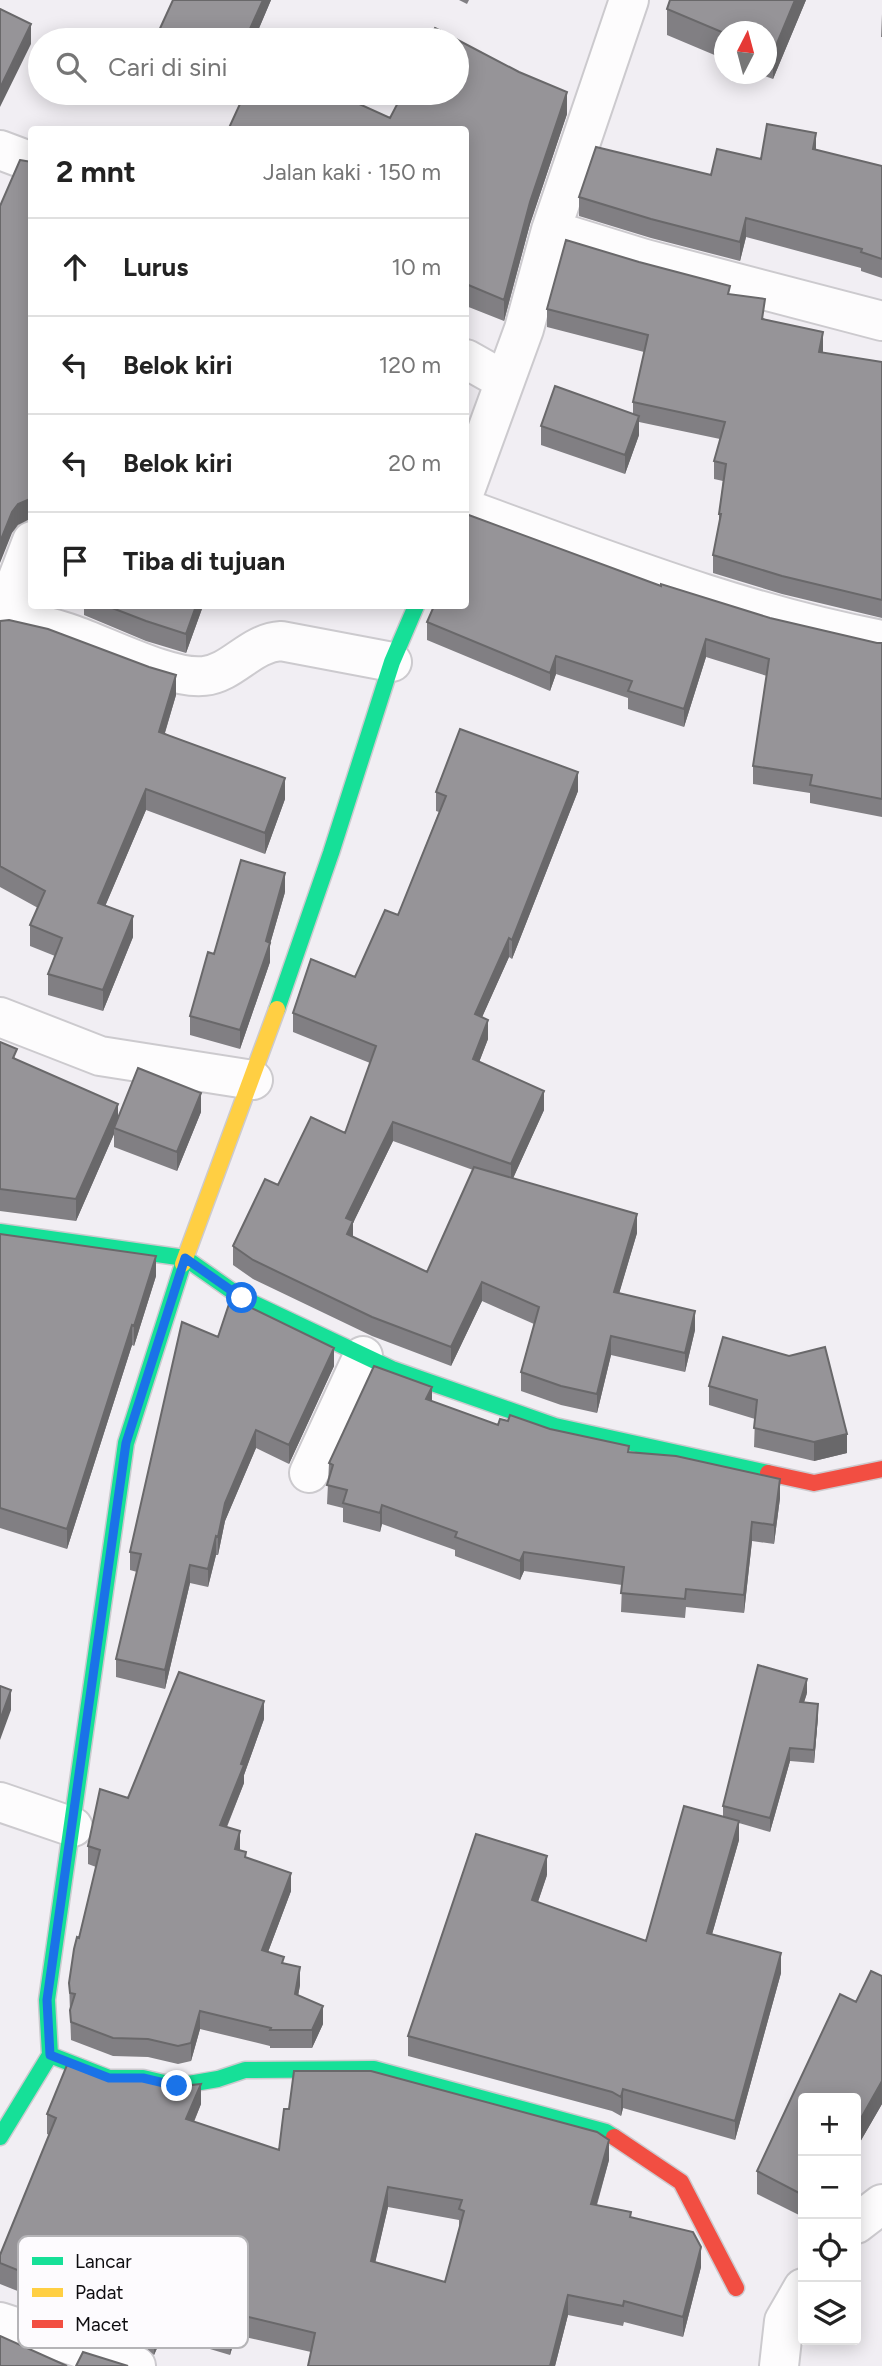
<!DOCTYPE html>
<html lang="id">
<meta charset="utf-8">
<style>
:root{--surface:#fff;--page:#f6f6f6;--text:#222;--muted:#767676;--line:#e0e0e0}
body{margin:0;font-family:Figtree,sans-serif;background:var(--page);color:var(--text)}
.controls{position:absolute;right:21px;bottom:21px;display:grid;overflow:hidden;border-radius:7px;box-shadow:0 4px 18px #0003}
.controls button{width:63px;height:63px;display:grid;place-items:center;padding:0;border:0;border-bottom:2px solid var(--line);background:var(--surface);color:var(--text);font:35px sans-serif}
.compass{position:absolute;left:714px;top:21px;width:63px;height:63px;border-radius:50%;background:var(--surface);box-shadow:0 4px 18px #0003;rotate:6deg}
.stop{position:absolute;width:21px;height:21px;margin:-16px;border:5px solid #1a73e8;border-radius:50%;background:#fff}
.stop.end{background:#1a73e8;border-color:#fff;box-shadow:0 2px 7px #0008}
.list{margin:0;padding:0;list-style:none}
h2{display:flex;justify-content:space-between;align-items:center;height:91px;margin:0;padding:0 28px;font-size:30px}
h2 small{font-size:23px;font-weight:400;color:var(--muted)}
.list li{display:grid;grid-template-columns:46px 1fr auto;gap:21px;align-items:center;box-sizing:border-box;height:98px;padding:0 28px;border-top:2px solid var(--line)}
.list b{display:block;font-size:26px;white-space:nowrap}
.list em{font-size:23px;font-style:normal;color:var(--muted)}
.icon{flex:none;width:38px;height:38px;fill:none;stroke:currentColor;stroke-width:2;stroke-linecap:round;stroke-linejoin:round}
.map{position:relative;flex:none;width:882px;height:2366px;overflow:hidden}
.search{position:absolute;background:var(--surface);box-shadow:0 4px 18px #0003;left:28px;top:28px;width:441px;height:77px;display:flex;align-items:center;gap:18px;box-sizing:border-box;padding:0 24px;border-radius:38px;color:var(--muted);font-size:26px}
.panel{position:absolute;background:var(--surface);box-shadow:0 4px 18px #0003;left:28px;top:126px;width:441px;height:483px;border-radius:7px}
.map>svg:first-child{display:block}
</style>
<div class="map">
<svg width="882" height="2366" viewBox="0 0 882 2366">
<rect width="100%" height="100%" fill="#f1eef3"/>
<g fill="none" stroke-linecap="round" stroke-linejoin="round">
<g stroke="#cccace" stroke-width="42">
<path id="street" d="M0,150l32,12
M551,230l94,29 237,62
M466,359l39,22
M466,488l58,-159 27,-99 78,-230
M466,509c136,49 273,104 416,131
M3,617l29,-76
M0,621l3,-4c23,5 46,9 68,17 35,12 100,46 133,42 29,-3 46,-33 77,-35l111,21
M0,1017l100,39 153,24
M309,1473l54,-117
M0,1802l73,25
M856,2224l26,-20
M0,2322l136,44
M779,2366l5,-45 19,-33"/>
</g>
<g stroke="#cccace" stroke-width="19">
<path id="fast" d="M277,1009l54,-156 61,-191 24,-56
M0,1232l185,26 57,40 150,71 163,57 213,47
M50,2055l59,23h34l34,8 41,-7 27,-9 129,-1 232,63 8,5
M0,2137l50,-82 -3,-55 79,-557 57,-179"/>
</g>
<g stroke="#cccace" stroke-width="19">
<path id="slow" d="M183,1264l94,-255"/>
</g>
<g stroke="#cccace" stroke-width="19">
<path id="jam" d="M768,1473l46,10 68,-14
M614,2137l67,45 55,106"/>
</g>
<use href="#street" stroke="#fdfcfd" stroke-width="38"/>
<use href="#fast" stroke="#16e098" stroke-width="16"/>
<use href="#slow" stroke="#ffcf43" stroke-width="16"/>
<use href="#jam" stroke="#f24e42" stroke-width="16"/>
</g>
<path fill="#817f83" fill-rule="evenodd" d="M173,0h98l-17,40h-97v-5z
M459,0h10l-2,4z
M806,0l-33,79 -14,-5h7v-42h-42v27l-57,-24v-26z
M882,14v23h-1z
M567,114l-37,110 -26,97 -38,-15v-176l-76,-12z
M816,150l66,16v112l-21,-7v-3l-115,-31 -6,24 -89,-23 -72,-22v-19l132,-22 50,-16z
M730,295l35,24 58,31v3l59,9v256l-100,-24 -69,-21v-18l6,-29v-12l4,-33 -9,-2v-18l6,-22 -81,-17v13l-14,39 -84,-29v-19l92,-12v-12l11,-50 -97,-25v-18z
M661,586l109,32 107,25h5v174l-72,-14v-10l-57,-9v-18l14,-90 -61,-19 -22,70 -56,-18v-11l-72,-24 -6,17 -123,-51v-18z
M84,606h119l-17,47 -40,-12 -62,-26z
M0,621l176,74 -11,38 120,66 -20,55 -119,-44 -41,96 28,31 -30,74 -55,-16v-21l7,-18 -25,-10v-21l8,-17 -38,-21z
M578,791l-66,168 -3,-2 -27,60 6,22 -9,23 65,48 -31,68 124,55 -18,60 76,37 -10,42 -74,-17 -14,58 -36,-8 -40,-14v-19l13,-48 -52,-23 -31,65 -79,-30 -119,-57 -20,-14v-19l45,-61 67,-52 25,-70 -77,-31v-19l62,-36 43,-62 41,-103 -3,-1v-19zM393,1141l80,29 -46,102 -74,-35v-14z
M285,892l-15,52v18l-30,87 -50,-14v-19l24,-62z
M0,1042l17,18 101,58 83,-6 -24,59 -63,-24v-13l-38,87 -76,-10z
M0,1234l156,42 -22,70 -2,-1 -65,204 -67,-21z
M218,1337l116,29 -45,98 -33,-16 -31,73 -7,34h-2l-8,32 -18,-4 -25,106 -49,-12v-18l21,-87 -7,-2v-18z
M723,1337l124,116 -33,8 -60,-14 1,-28 -46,-14v-19z
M432,1401l66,24 10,-4 42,8 230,69 -6,46 -22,-3 -8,72 -58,-6 -1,11 -64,-6 1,-27 -98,-14 -4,9 -65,-24v-6l-73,-26 -2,8 -37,-10v-14l-16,-4 2,-41z
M807,1693l-3,9 14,15 -4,46 -24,-2 -20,71 -31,-9v17l-27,94 69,39 -46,167 -112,-32 -2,8 -9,-5 -204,-55v-20l139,-161 -9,27 108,39 77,-125v-10z
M264,1719l-20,56v8l-17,44 13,23 6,7 45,34 -23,61 16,12 16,21 -2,11 25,28 -11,24h-42v-2l-70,-17 -9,32 -13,3 -30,-7 -35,-1 -42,-16 -2,-57 27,-116 -8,-3v-18l40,-48z
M871,1971l11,5v128l-26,45v-51h-53v119l-46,-23v-23l83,-177 16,8z
M109,2079l92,25 -7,18 85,28 330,10 -12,45 34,12 70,50 -18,70 -59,-15 -1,4 -55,-11 -13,51h-247l3,-14 -75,-17 -6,20 -67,-20 -9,20 -11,-10 -40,-13v-7l-103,-41v-29l49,-120 -2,-1v-20zM388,2207l71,13v9l-14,53 -70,-20z"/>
<path fill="#69686a" d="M263,0h8l-17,40h-9z
M795,0h11l-33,79v-26z
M31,24v20l-31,63v-19z
M567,92v22l-37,110 -26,97v-21l26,-98z
M816,133v19l-3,-3z
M746,218v19l-6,24v-19z
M823,332v18l-4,20v-18z
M639,416v19l-14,39v-19z
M32,494v21l-2,4 -12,6 -6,8 -12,30v-21l12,-30 6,-8z
M196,606h7l-17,47v-19z
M706,639v18l-22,70v-18z
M556,656v18l-6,17v-18z
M176,675v20l-17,57v-20z
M578,772v19l-66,168v-19z
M285,778v21l-20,55v-21z
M146,789v21l-48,113v-20z
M285,873v19l-15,52v18l-30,87v-19z
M133,916v21l-30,74v-21z
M509,938v19l-34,76v-19z
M488,1020v19l-15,39v-19z
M544,1091v19l-33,73v-19z
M201,1093v19l-24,59v-19z
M118,1104v21l-4,3v6l-38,87v-22z
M393,1122v19l-40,82v17l-6,13 -1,-35z
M637,1214v19l-23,78v-19z
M156,1256v20l-22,70v-20z
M482,1282v19l-31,65v-19z
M695,1311v19l-10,42v-19z
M132,1325v20l-65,204v-20z
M611,1336v19l-14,58v-19z
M334,1348v18l-45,98v-19z
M432,1387v19l-6,-7z
M256,1430v18l-31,73 -7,34v-18l7,-34z
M847,1434v19l-33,8v-19z
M780,1479v19l-6,46v-19z
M382,1505v19l-2,8v-19z
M752,1522v19l-8,72v-18z
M216,1536v19l-8,32v-18z
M524,1552v19l-4,9v-19z
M190,1565v18l-25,106v-19z
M807,1679v14l-7,22v-13z
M11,1690v20l-11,30v-20z
M264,1701v18l-20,56v8l-24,60v-18z
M818,1704v13l-4,46v-13z
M790,1748v13l-20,71v-14z
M739,1821v19l-32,112v-19z
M240,1831v18l-5,18v-18z
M547,1856v19l-15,44v-19z
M291,1873v18l-29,77v-18z
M781,1953v20l-46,167v-19z
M300,1967v18l-5,27v-18z
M323,2006v18l-11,24v-18z
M200,2011v18l-9,32v-18z
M882,2081v23l-26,45v-22z
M201,2084v20l-15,36v-21z
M623,2089v19l-2,8v-19z
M609,2140v20l-18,64v-20z
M388,2187v20l-17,74v-20z
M701,2247v20l-18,70v-20z
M568,2295v20l-13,51h-5z
M236,2314v21l-6,20v-20z
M163,2315v20l-9,20v-20z"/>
<path fill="#969498" stroke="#69686a" stroke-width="2" fill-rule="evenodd" d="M173,0h90l-18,40h-75l-13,-5z
M670,0h125l-22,53 -7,-3v-18h-42v1l-57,-24z
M0,9l31,15 -31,64z
M435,28l84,44 48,20 -37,110 -26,98 -38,-16v-154h-238l17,-37h90l55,25 13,-25h54v-53h-28z
M767,124l49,9 -3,16 69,17v93l-21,-7 1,-3 -116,-31 -6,24 -89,-23 -72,-22 17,-50 115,28 6,-26 44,10z
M20,160l12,2v332l-2,5 -12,5 -6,8 -12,30v-336z
M566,240l73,22 91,24 -2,8 37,5 -3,20 61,13 -4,20 63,10v238l-100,-24 -69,-21 8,-41h-2l7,-50 -12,-3 11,-39 -92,-20 15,-67 -101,-26z
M555,386l84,30 -14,39 -84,-29z
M466,514l195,72v-2l109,34 107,25h5v156l-72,-14 2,-10 -59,-9 16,-107 -63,-20 -22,70 -56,-18 4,-10 -76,-25 -6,17 -123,-51 7,-16h32z
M107,606h89l-10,28 -40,-13z
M9,620l39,9 101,38 27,8 -17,57 126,46 -20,55 -119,-44 -48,114 35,13 -30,74 -55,-16 14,-36 -32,-13 15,-34 -45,-25v-245z
M460,729l118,43 -66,168 -3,-2 -34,76 13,6 -15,39 71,32 -33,73 -118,-42 -47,96 7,3 -6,13 80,38 47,-105 163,47 -23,78 81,19 -10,42 -74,-17 -14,58 -36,-8 -40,-14 18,-65 -57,-25 -31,65 -79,-30 -119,-57 -20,-14 32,-67 13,6 33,-68 34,16 31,-87 -83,-33 18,-54 44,18 30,-67 13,5 48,-119 -10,-4z
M241,860l44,13 -19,68 4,2 -30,87 -50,-14 18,-64 6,2z
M0,1042l17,7 -4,9 105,46 -42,95 -76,-10z
M138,1068l63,25 -24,59 -63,-24z
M0,1234l156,22 -22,70 -2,-1 -65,204 -67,-21z
M231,1298l103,50 -45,97 -33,-15 -31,73 -7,34 -2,-1 -8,33 -18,-4 -25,105 -49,-11 25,-105 -11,-2 52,-230 36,15z
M723,1337l66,19 36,-9 22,87 -33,8 -60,-14 3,-28 -48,-14z
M374,1366l58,21 -6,12 72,26 2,-6 8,2 2,-6 40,14 79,17 -1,6 48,4 104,23 -6,46 -22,-3 -8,73 -58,-6 -1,10 -64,-6 3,-26 -100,-15 -4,9 -65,-24 2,-5 -75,-27 -2,8 -37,-10 4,-13 -20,-5 6,-20 -4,-2z
M758,1665l49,14 -7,23 18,2 -4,46 -24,-2 -20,70 -47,-12z
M179,1672l85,29 -23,63 3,1 -24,60 20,6 -5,18 11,3 -1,5 46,16 -29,77 22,7 -2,6 18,4 -5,27 28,12 -11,24h-42l1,-2 -71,-17 -9,32 -13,3 -30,-7 -35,-1 -42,-16 -1,-12 5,-16 -5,-1 -1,-10 5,-34 3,-12 2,1 21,-88 -12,-4 12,-57 28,9z
M0,1686l11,4 -11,30z
M684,1806l55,15 -32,112 74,20 -46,168 -112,-32 -2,8 -9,-5 -204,-56 68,-202 71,22 -15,44 114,41z
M871,1971l11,5v105l-26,46v-29h-53v97l-46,-24 83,-177 16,8z
M67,2065l42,14 31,1 33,7 28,-3 -15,35 93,31 5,-41h5l5,-38h77l226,61 12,8 -18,64 40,8 -1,5 63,15 8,15 -18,70 -59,-16 -1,5 -55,-11 -18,71h-242l7,-33 -79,-19 -6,21 -67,-20 -9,20 -11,-10 -40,-13 3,-6 -106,-43v-8l56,-137 -9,-4zM388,2187l74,13 -3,9 5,2 -19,71 -74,-21z
M0,2336l67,30h-67z
M83,2352l45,14h-52z"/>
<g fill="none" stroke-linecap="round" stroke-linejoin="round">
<path stroke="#1a73e8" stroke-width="9" d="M177,2086l-34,-8h-34l-59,-23 -3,-55 79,-557 59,-185 57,40"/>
</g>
<rect x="18" y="2236" width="230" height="112" rx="10" fill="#fdfbfe" stroke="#b5b4b7" stroke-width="2"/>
<rect x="32" y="2257" width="31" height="8" fill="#16e098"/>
<rect x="32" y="2288" width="31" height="9" fill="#ffcf43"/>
<rect x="32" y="2320" width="31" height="8" fill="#f24e42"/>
<g font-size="19" fill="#0e0d10">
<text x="75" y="2268">Lancar</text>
<text x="75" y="2299">Padat</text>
<text x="75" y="2331">Macet</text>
</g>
</svg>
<div class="controls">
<button>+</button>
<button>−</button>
<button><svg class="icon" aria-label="locate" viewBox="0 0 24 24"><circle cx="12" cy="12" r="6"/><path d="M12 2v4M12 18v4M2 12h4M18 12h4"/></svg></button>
<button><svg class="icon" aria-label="layers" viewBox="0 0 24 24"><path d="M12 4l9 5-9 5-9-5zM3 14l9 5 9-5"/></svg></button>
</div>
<svg class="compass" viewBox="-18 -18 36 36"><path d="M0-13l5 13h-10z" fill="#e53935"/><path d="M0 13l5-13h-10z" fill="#767676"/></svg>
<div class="stop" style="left:242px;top:1298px"></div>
<div class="stop end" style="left:177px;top:2086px"></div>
<div class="search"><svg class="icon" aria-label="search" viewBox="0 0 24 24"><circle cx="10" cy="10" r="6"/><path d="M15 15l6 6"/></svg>Cari di sini</div>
<section class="panel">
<h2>2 mnt<small>Jalan kaki · 150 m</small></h2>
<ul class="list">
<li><svg class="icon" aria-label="ahead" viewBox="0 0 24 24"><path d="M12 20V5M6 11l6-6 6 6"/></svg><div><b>Lurus</b></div><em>10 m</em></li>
<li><svg class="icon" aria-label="left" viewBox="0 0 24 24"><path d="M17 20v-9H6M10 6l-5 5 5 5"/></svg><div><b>Belok kiri</b></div><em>120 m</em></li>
<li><svg class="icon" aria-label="left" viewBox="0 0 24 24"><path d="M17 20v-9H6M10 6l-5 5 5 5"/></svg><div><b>Belok kiri</b></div><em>20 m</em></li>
<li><svg class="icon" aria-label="arrive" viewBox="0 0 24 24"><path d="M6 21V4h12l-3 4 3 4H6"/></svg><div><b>Tiba di tujuan</b></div></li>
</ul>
</section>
</div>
